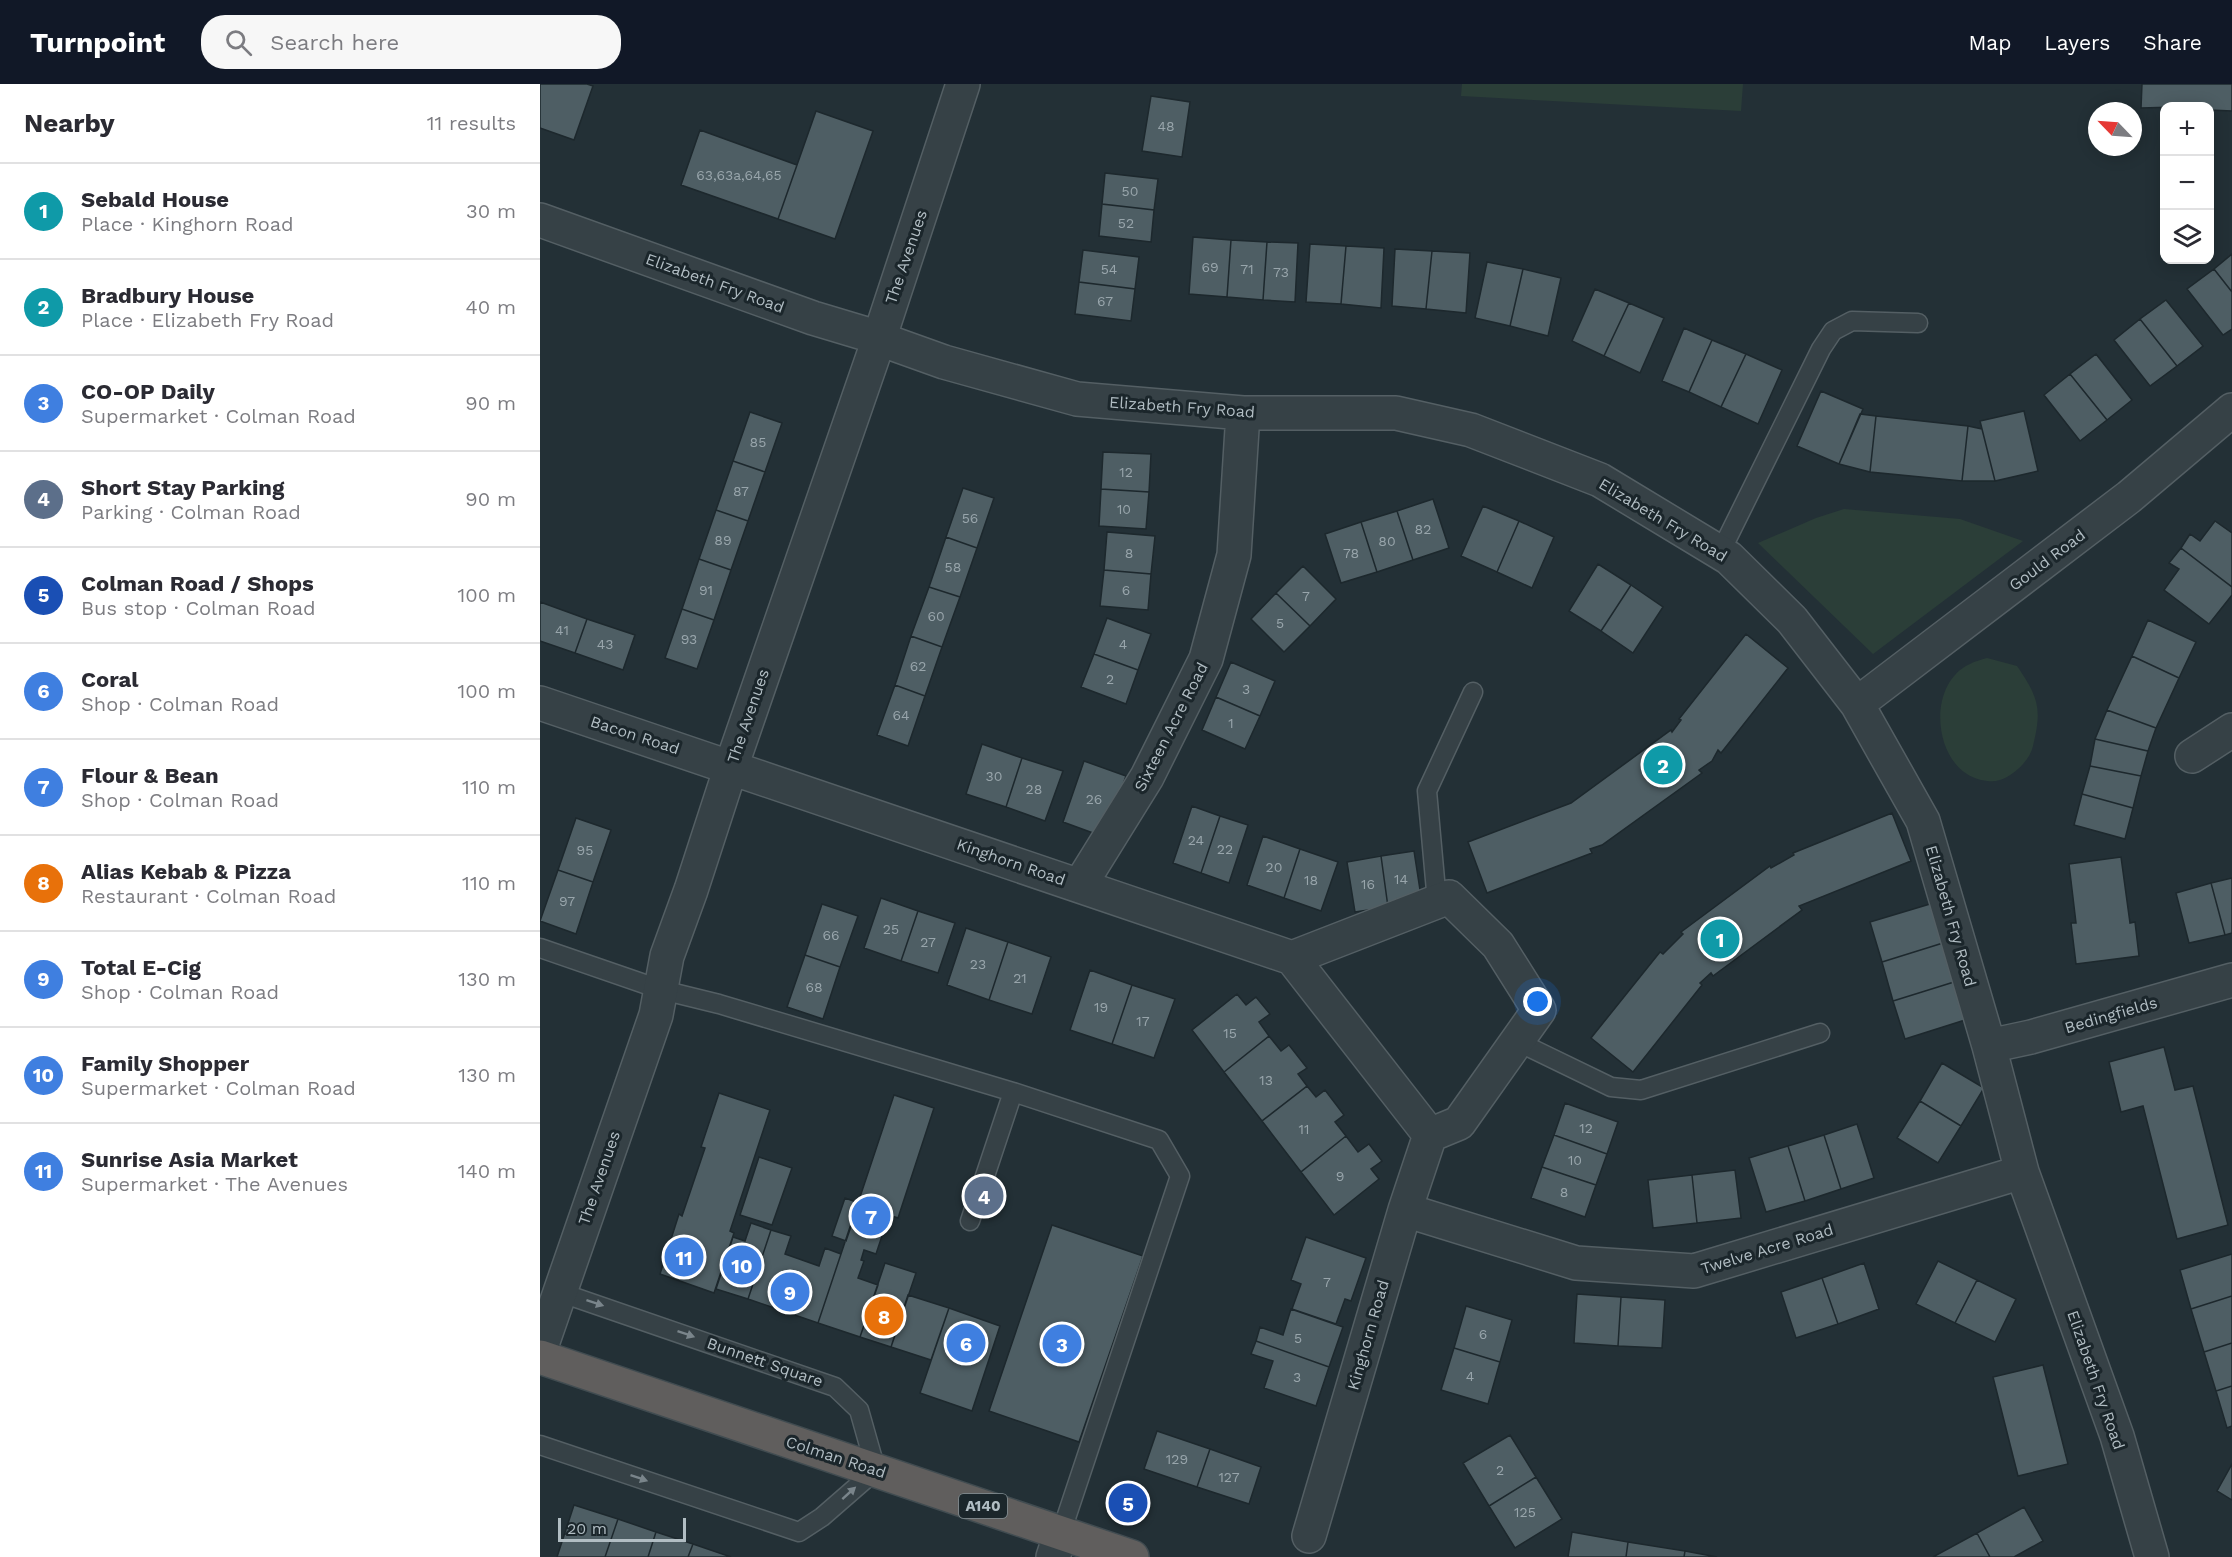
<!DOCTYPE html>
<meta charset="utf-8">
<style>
:root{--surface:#fff;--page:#f7f7f7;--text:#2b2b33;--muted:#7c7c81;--line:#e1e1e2;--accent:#111827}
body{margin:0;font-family:"Work Sans",sans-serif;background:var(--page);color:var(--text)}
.controls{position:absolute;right:18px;top:18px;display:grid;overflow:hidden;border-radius:12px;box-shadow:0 3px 15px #0003}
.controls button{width:54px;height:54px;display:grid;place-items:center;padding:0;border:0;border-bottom:2px solid var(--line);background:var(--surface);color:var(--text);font:30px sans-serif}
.compass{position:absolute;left:1548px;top:18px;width:54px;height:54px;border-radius:50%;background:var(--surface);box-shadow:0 3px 15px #0003;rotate:295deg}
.scale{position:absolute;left:18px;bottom:15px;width:128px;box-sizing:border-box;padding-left:6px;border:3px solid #b1bdc3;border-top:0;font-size:16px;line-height:21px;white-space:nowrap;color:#b1bdc3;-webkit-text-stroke:4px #1b262b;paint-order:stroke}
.you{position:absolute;left:998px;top:918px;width:21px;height:21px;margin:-15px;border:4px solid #fff;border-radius:50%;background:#1a73e8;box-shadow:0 0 0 9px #1a73e833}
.badge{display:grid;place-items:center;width:39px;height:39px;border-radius:50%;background:var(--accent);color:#fff;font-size:20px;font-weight:700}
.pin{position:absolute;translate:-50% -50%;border:3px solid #fff;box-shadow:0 2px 6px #0006}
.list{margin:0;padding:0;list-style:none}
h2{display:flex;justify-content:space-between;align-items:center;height:78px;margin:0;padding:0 24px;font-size:26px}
h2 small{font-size:20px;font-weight:400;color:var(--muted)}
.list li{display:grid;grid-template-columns:39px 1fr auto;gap:18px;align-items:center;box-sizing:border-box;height:96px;padding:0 24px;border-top:2px solid var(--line)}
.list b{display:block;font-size:22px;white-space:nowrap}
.list p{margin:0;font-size:20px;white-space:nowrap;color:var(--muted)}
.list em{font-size:20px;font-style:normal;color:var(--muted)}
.icon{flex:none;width:33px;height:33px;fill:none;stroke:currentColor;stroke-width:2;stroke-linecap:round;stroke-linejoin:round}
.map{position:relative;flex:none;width:1692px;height:1473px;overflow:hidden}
header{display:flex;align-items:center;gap:36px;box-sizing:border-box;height:84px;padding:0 30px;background:var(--accent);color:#fff}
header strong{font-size:28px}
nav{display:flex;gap:33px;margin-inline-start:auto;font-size:21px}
.search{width:420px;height:54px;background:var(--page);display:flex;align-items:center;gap:15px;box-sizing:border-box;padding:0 21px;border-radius:24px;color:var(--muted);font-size:22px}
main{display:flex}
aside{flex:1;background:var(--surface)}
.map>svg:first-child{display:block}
</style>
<header>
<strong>Turnpoint</strong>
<div class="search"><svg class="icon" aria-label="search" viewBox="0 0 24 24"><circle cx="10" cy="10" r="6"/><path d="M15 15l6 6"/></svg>Search here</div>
<nav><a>Map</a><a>Layers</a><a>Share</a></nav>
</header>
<main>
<aside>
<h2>Nearby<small>11 results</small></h2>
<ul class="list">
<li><span class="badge" style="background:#0f9aa8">1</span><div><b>Sebald House</b><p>Place · Kinghorn Road</p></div><em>30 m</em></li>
<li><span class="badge" style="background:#0f9aa8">2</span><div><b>Bradbury House</b><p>Place · Elizabeth Fry Road</p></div><em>40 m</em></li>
<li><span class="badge" style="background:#3f7fe0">3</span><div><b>CO-OP Daily</b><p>Supermarket · Colman Road</p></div><em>90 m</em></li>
<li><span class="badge" style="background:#5c6f8a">4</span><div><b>Short Stay Parking</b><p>Parking · Colman Road</p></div><em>90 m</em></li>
<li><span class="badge" style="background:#1a4fb4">5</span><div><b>Colman Road / Shops</b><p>Bus stop · Colman Road</p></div><em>100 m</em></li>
<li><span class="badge" style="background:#3f7fe0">6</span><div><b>Coral</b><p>Shop · Colman Road</p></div><em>100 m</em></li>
<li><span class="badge" style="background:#3f7fe0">7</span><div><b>Flour &amp; Bean</b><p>Shop · Colman Road</p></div><em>110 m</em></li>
<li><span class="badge" style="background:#e8710a">8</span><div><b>Alias Kebab &amp; Pizza</b><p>Restaurant · Colman Road</p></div><em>110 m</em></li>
<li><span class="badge" style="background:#3f7fe0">9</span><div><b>Total E-Cig</b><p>Shop · Colman Road</p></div><em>130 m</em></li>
<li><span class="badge" style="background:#3f7fe0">10</span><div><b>Family Shopper</b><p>Supermarket · Colman Road</p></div><em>130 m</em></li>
<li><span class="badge" style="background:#3f7fe0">11</span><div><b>Sunrise Asia Market</b><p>Supermarket · The Avenues</p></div><em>140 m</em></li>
</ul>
</aside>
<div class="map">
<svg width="1692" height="1473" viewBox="0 0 1692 1473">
<rect width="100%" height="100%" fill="#233036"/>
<path fill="#2b3e38" d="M922,0h281l-2,27 -280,-15z
M1304,425l116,10 63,22 -150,113 -115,-111 58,-25z
M1447,574l30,8c22,32 25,43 16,80 -3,13 -15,25 -26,31 -10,5 -14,5 -26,3 -48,-11 -56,-96 -11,-116 5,-3 11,-4 17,-6z"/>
<path fill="#4e5e64" stroke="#1d282d" stroke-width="1.5" d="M0,0h47l6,2 -19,54 -34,-12z
M1602,0h90v27l-22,-1v-4l-69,2z
M611,12l39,6 -8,55 -40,-6z
M276,27l57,20 -38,108 -57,-20z
M160,46l97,35 -19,54 -97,-34z
M565,89l53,6 -4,31 -52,-6z
M562,120l52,6 -3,32 -52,-6z
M653,153l38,3 -4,57 -38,-3z
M691,156l36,2 -4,58 -36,-3z
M727,158l31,1 -3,59 -32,-2z
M770,160l36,2 -5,58 -35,-2z
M806,162l38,2 -3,60 -40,-4z
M855,165l37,2 -6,58 -34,-3z
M543,166l56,7 -4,32 -56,-7z
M892,167l38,2 -4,60 -40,-4z
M1692,170v38l-18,-23z
M947,178l36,7 -13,57 -35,-8z
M983,185l38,9 -13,58 -38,-10z
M1674,185l18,23v37l-9,6 -36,-46z
M539,198l56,7 -4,32 -56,-7z
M1055,205l34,14 -25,53 -32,-15z
M1626,216l37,46 -26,20 -37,-47z
M1089,219l35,15 -24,55 -36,-17z
M1600,235l37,47 -27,20 -36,-46z
M1144,244l28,12 -23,52 -27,-11z
M1172,256l34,14 -25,53 -32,-15z
M1206,270l36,16 -24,54 -37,-17z
M1556,270l36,46 -25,20 -37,-46z
M1530,290l37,46 -27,21 -36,-46z
M1281,307l42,18 -24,55 -42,-18z
M1484,327l14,60 -43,10 -15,-60z
M210,328l32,11 -17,49 -32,-11z
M1320,330l16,2 -6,56 -31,-8z
M1336,332l92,10 -6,55 -92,-9z
M1428,342l14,3 13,52h-33z
M563,368l48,2 -2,38 -48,-3z
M193,377l32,11 -17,49 -32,-11z
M423,404l31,10 -17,50 -31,-11z
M561,405l48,3 -3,37 -47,-3z
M893,415l16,49 -36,12 -16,-49z
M943,422l36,15 -22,51 -36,-16z
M176,426l32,11 -17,49 -32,-11z
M857,427l16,49 -36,12 -16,-50z
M979,437l35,16 -22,51 -35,-16z
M1675,437l17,12v54l-51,-39 9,-14 10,7z
M821,438l16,50 -36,11 -16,-49z
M567,448l48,4 -4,38 -47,-4z
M406,453l31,11 -17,49 -31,-10z
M1641,464l51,39v8l-23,29 -45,-34 15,-21 -10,-6z
M159,475l32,11 -17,50 -32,-11z
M1058,480l33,21 -30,46 -32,-20z
M763,482l33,33 -26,27 -34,-33z
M564,486l47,4 -3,36 -48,-4z
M1091,501l32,22 -30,46 -32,-22z
M389,503l31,10 -18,50 -31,-11z
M736,509l34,33 -26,26 -33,-33z
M0,518l47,17 -12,34 -35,-12z
M142,525l32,11 -17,49 -32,-11z
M567,534l44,16 -13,36 -44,-16z
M47,535l48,16 -12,35 -48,-17z
M1608,536l48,22 -17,36 -47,-22z
M1206,550l42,34 -67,85 -3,-3 -6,11 -13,9 3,3 -100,72 -12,4 2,4 -105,40 -19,-51 103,-39 100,-73 1,2 9,-12 -2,-1z
M371,552l31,11 -17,49 -30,-11z
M554,570l44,16 -12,34 -45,-17z
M1592,572l47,22 -23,50 -49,-18z
M691,578l44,19 -15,35 -44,-19z
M355,601l30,11 -17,50 -31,-11z
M676,613l44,19 -15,33 -43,-19z
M1567,626l49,18 -8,23 -53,-12z
M1555,655l53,12 -7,25 -51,-10z
M442,660l40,14 -16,49 -40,-13z
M482,674l41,13 -18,50 -39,-14z
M544,677l42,15 -22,61 -41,-15z
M1550,682l51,10 -8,32 -51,-14z
M1542,710l51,14 -8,31 -51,-14z
M652,722l28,10 -19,57 -28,-10z
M1352,729l19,48 -112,45 3,4 -89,66 -2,-3 -11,10 2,2 -69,87 -42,-34 69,-86 3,2 20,-20 -2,-2 89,-66 1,2 23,-13 -1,-2z
M680,732l28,9 -19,58 -28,-10z
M36,734l35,12 -18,52 -35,-12z
M723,752l37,13 -16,49 -37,-13z
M760,765l38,13 -17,49 -37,-13z
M874,767l8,52 -34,4 -7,-51z
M841,772l7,51 -33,5 -8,-50z
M1581,773l9,66 5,-1 4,34 -63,8 -5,-41h5l-7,-59z
M18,786l35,12 -17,52 -36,-13z
M1692,794v55l-7,2 -14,-52z
M1671,799l14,52 -36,8 -13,-50z
M341,814l37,13 -17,50 -37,-13z
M282,820l36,12 -18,51 -35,-12z
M1390,820l13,39 -61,19 -12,-40z
M378,827l37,12 -17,50 -37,-12z
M426,844l42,14 -19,58 -42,-15z
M468,858l43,15 -19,57 -43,-14z
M1403,859l11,39 -61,19 -11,-39z
M265,871l35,12 -17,52 -36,-12z
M550,886l42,15 -20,59 -42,-14z
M1414,898l11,38 -60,19 -12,-38z
M592,901l43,14 -21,59 -42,-14z
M697,910l9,11 10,-8 14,17 -11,8 10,14 -45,36 -32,-42z
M729,952l12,15 8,-6 18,23 -9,6 9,12 -45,35 -38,-49z
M1624,963l11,43 18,-4 35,139 -51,14 -34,-133 -22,6 -12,-50z
M1402,979l42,25 -23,38 -41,-25z
M767,1002l9,11 9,-7 19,25 -9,7 11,14 -45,36 -39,-51z
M179,1009l51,17 -40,121 4,2 -20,60 -54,-19 19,-60 3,2 23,-68 -4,-1z
M354,1011l40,13 -36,110 -9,-3 -13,39 -12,-4 -3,10 3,1 -6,17 20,7 -18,52 -42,-14z
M1380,1017l41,25 -23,37 -41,-25z
M1025,1019l53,19 -11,32 -53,-19z
M1317,1040l17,54 -33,11 -17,-54z
M1014,1051l53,19 -11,31 -54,-18z
M1284,1051l17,54 -36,12 -17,-55z
M806,1052l12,16 11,-8 13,17 -11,8 8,10 -45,36 -33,-43z
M1248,1062l17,55 -39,11 -17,-54z
M219,1073l33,11 -20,57 -32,-10z
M1002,1083l54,18 -11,32 -54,-19z
M1195,1086l6,48 -44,5 -5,-48z
M1152,1091l5,48 -44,5 -5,-48z
M305,1114l14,5 -13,38 -14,-5z
M211,1139l20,7 -23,69 -32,-10 17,-52 12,4z
M512,1141l91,31 -64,186 -90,-31z
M231,1146l20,6 -6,18 34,12 6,-18 16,6 -23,69 -70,-24z
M766,1153l60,21 -15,43 -6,-2 -9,25 -44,-15 9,-25 -10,-4z
M1692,1170v42l-41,13 -11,-39z
M1398,1177l39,19 -22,43 -39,-19z
M345,1179l31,10 -25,74 -31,-10z
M1324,1179l15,46 -41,15 -16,-46z
M1282,1194l16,46 -42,14 -15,-46z
M1437,1196l39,19 -21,43 -40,-19z
M1037,1210l44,3 -3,49 -44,-3z
M368,1211l41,13 -18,52 -40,-13z
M1692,1212v47l-28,9 -13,-43z
M1081,1213l44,3 -3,48 -44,-2z
M926,1222l46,14 -12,42 -46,-14z
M409,1224l51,18 -28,85 -52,-18z
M751,1225l52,18 -14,40 -73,-26 4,-14 23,8z
M716,1257l73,26 -13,39 -52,-18 9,-27 -22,-7z
M1692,1259v43l-16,5 -12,-39z
M914,1264l46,14 -12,42 -47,-14z
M1503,1281l25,99 -50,12 -25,-99z
M1692,1302v40l-5,2 -11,-37z
M617,1347l53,18 -13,38 -53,-18z
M970,1351l26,42 -47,29 -26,-43z
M670,1365l51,18 -12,37 -52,-17z
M1692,1380v36l-15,-9z
M996,1393l26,42 -47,29 -26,-42z
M34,1421l44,14 -13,38h-48z
M1484,1423l19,34 -29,16h-24l-13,-24z
M78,1435l38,13 -8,25h-43z
M116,1448l37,12 -5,13h-40z
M1032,1448l56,10 -2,15h-58z
M1437,1449l13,24h-57z
M1088,1458l57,9 -1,6h-58z
M153,1460l38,13h-43z
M1145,1467l32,6h-33z"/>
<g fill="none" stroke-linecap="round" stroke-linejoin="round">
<g stroke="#545f64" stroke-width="21">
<path id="service" d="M1180,469l101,-204 12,-18 19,-10 66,2
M897,818l-10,-111 46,-99
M0,864l122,42 57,14 294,88 146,48 21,36 -119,357
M976,957l95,46 30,3 179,-57
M430,1137l43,-129
M0,1361l259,87 23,-15 54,-47 -17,-60 -24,-23 -276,-95"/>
</g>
<g stroke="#545f64" stroke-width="36">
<path id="minor" d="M0,136l273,98 50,15 81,29 133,37 166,14h153l75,17 129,50 129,78 63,62 65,84 66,117 66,225 33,126 95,264 35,121
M0,619l752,255 138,177 -25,75 -96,326
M1317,620l272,-207 103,-87
M1652,672l40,-26
M540,801l67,-108 59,-118 28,-104 9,-142
M752,874l157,-61 49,48 41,65 -80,113 -29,12
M1449,962l42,-9 201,-57
M865,1126l171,53 118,8 328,-99
M0,1266l116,-335 11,-59 24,-66 40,-123 148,-428 84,-255
M513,1473l8,-24"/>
</g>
<g stroke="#414c51" stroke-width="36">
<path id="trunk" d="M0,1273l592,200"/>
</g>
<use href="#service" stroke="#364146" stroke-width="18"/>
<use href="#minor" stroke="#364146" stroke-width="33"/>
<use href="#trunk" stroke="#605e5d" stroke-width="33"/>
</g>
<defs><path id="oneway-solid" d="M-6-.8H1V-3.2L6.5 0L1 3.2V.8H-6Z" transform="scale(1.5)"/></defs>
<g fill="#7a858b">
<use href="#oneway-solid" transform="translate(55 1219) rotate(18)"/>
<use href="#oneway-solid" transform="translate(146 1250) rotate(19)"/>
<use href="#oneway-solid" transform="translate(99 1394) rotate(19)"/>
<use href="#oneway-solid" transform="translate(309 1409) rotate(-42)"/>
</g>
<g text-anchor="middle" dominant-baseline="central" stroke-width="6" stroke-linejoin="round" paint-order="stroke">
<g font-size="14" fill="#98a5ab">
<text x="626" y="42">48</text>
<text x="199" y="91">63,63a,64,65</text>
<text x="590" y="107">50</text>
<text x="586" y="139">52</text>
<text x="670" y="183">69</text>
<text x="569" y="185">54</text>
<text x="707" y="185">71</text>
<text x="741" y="188">73</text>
<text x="565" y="217">67</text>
<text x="218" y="358">85</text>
<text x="586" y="388">12</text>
<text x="201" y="407">87</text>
<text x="584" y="425">10</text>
<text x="430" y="434">56</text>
<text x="883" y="445">82</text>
<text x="183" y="456">89</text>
<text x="847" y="457">80</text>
<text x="589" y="469">8</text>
<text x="811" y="469">78</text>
<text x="413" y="483">58</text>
<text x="166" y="506">91</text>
<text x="586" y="506">6</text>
<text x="766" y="512">7</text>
<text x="396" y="532">60</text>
<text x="740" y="539">5</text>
<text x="22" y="546">41</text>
<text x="149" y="555">93</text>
<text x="65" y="560">43</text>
<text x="583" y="560">4</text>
<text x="378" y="582">62</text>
<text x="570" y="595">2</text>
<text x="706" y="605">3</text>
<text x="361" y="631">64</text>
<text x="691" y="639">1</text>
<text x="454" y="692">30</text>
<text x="494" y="705">28</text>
<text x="554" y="715">26</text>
<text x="656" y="756">24</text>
<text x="685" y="765">22</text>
<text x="45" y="766">95</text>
<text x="734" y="783">20</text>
<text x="861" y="795">14</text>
<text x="771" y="796">18</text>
<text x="828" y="800">16</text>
<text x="27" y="817">97</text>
<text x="351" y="845">25</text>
<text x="291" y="851">66</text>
<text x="388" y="858">27</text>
<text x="438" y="880">23</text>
<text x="480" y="894">21</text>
<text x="274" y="903">68</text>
<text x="561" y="923">19</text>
<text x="603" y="937">17</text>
<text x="690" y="949">15</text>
<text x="726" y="996">13</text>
<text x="1046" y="1044">12</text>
<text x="764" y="1045">11</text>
<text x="1035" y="1076">10</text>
<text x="800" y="1092">9</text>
<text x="1024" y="1108">8</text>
<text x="787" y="1198">7</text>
<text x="943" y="1250">6</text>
<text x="758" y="1254">5</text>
<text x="930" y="1292">4</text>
<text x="757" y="1293">3</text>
<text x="637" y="1375">129</text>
<text x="960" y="1386">2</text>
<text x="689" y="1393">127</text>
<text x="985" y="1428">125</text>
</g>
<rect fill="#1b262b" stroke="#849095" stroke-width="1.5" x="419" y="1410" width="48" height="24" rx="4.5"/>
<g font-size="15" font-weight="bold" fill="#b1bdc3">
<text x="443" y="1422">A140</text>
</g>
<g font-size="16" fill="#b1bdc3" stroke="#1b262b">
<text transform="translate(366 173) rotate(-71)">The Avenues</text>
<text transform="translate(175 199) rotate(20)">Elizabeth Fry Road</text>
<text transform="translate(642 323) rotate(4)">Elizabeth Fry Road</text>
<text transform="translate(1123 436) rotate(31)">Elizabeth Fry Road</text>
<text transform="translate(1507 476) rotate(-37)">Gould Road</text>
<text transform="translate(208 632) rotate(-71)">The Avenues</text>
<text transform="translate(631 643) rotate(-63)">Sixteen Acre Road</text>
<text transform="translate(95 651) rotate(18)">Bacon Road</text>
<text transform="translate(471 778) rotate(19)">Kinghorn Road</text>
<text transform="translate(1411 832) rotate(74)">Elizabeth Fry Road</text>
<text transform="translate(1571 931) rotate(-16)">Bedingfields</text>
<text transform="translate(59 1094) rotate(-71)">The Avenues</text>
<text transform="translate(1227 1165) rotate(-17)">Twelve Acre Road</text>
<text transform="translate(828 1251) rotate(-74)">Kinghorn Road</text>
<text transform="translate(225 1278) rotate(19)">Bunnett Square</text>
<text transform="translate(1556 1296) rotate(71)">Elizabeth Fry Road</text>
<text transform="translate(296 1373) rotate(18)">Colman Road</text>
</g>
</g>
</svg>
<div class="controls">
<button>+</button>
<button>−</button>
<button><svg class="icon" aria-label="layers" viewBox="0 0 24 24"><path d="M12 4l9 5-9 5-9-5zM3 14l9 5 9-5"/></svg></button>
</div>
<svg class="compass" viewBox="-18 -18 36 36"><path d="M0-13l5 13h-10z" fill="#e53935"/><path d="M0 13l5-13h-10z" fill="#7c7c81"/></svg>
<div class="scale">20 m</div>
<div class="you"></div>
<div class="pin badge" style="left:1180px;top:855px;background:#0f9aa8">1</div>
<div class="pin badge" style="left:1123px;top:681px;background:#0f9aa8">2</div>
<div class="pin badge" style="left:522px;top:1260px;background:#3f7fe0">3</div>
<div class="pin badge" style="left:444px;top:1112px;background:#5c6f8a">4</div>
<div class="pin badge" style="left:588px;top:1419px;background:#1a4fb4">5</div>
<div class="pin badge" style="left:426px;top:1259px;background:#3f7fe0">6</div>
<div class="pin badge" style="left:331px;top:1132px;background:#3f7fe0">7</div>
<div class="pin badge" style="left:344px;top:1232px;background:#e8710a">8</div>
<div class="pin badge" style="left:250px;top:1208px;background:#3f7fe0">9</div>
<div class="pin badge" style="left:202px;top:1181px;background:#3f7fe0">10</div>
<div class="pin badge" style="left:144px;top:1173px;background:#3f7fe0">11</div>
</div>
</main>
